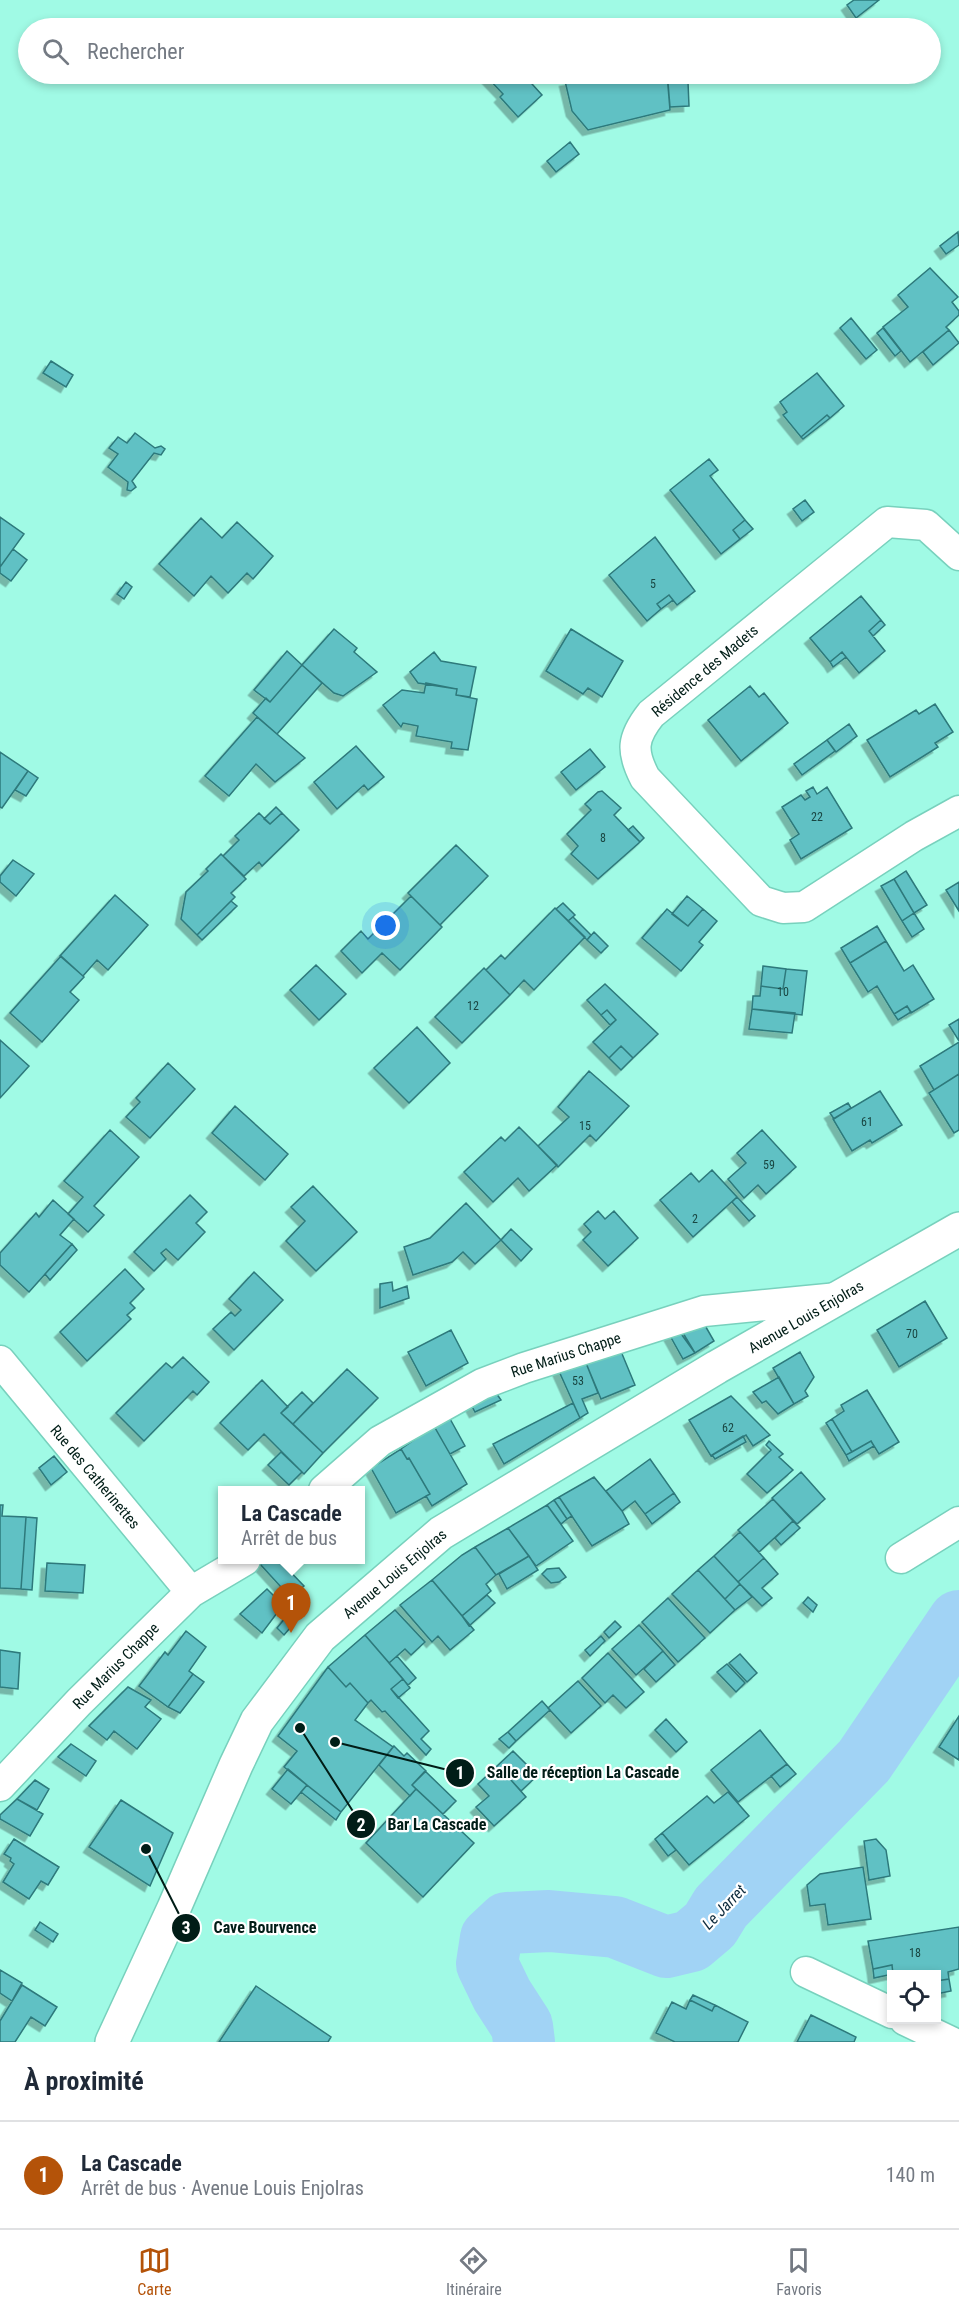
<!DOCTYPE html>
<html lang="fr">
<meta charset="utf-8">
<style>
:root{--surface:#fff;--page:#f6f6f7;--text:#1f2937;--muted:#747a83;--line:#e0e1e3;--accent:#b45309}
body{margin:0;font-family:"Roboto Condensed",sans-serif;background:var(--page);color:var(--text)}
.controls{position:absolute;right:18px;bottom:18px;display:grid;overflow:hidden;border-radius:0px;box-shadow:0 3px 9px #0003}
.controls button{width:54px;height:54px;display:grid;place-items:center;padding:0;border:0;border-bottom:2px solid var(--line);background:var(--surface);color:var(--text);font:30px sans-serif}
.you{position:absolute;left:386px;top:926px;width:21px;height:21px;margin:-15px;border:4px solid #fff;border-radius:50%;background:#1a73e8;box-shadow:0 0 0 9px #1a73e833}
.badge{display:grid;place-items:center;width:39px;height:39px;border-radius:50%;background:var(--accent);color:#fff;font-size:20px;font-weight:700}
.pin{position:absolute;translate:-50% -50px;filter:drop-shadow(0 2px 3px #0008)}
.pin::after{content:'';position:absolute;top:32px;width:21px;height:18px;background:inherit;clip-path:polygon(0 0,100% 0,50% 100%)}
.popup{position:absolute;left:218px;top:1486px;width:147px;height:78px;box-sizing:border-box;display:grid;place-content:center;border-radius:0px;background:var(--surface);filter:drop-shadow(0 2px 4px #0005);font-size:20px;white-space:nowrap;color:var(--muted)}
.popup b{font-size:22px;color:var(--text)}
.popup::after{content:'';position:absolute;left:50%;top:100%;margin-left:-12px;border:12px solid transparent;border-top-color:var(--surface)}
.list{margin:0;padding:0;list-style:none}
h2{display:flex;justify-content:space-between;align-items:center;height:78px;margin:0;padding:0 24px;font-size:26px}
h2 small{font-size:20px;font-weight:400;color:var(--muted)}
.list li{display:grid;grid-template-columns:39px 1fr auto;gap:18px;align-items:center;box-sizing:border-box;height:108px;padding:0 24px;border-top:2px solid var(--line)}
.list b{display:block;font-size:22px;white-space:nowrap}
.list p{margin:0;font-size:20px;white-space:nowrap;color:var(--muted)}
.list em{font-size:20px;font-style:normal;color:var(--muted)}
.icon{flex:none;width:33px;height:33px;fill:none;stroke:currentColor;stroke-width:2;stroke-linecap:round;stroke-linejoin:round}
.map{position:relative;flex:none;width:959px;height:2042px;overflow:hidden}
.search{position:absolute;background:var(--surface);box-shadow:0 3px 9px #0003;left:18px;right:18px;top:18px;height:66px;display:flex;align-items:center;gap:15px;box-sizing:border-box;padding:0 21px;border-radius:33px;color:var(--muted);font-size:22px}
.sheet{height:186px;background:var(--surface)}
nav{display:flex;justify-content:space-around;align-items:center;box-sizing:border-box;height:84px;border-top:2px solid var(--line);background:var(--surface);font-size:16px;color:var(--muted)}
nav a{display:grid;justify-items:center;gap:3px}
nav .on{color:var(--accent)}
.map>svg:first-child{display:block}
</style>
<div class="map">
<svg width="959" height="2042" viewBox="0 0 959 2042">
<defs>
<filter id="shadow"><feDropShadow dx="-5.5" dy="5.5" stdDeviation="0" flood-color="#0004"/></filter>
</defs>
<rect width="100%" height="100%" fill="#a0fae5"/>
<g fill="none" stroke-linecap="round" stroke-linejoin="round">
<path stroke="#a1d3f5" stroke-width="62" d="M524,2042l-2,-16 -20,-31 -15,-31 4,-26 16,-15 42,-2 66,6 51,20 25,-6 19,-16 11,-18 143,-146 95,-140"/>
</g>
<path fill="#60c1c4" stroke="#2d797b" stroke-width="1.5" filter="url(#shadow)" d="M854,0h25l-23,18 -9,-13z
M484,74h39l19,21 -24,22 -18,-20 3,-3z
M638,74h29l3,36 -82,20 -16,-19 -7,-30 31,-6 1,7z
M688,82l1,24 -19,1 -2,-24z
M570,142l9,12 -23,18 -9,-11z
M958,232l1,13 -13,9 -6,-8z
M930,268l28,29 -6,5 7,9v4l-13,12 3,3 -39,32 -27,-35 25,-20 -10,-12z
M851,318l26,32 -11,9 -26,-31z
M883,328l18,23 -6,5 -18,-23z
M949,330l10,13 -26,22 -10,-13z
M51,361l22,14 -7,12 -23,-14z
M817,373l27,33 -14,12 -3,-3 -26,22 -18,-22 4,-3 -7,-10z
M827,415l3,3 -27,21 -2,-2z
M135,433l20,15 6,-2 4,3 -4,6 -7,-2 -22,28 4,6 -5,4 -4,-1 1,-8 -20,-15 10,-13 -9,-6 9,-11 9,6z
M709,459l9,11 -8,6 35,44 -12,10 7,9 -19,15 -51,-64z
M805,500l9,12 -12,9 -9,-12z
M0,517l24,17 -24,33z
M201,518l21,20 15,-16 36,34 -20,23 -6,-6 -19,20 -17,-17 -17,20 -35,-32z
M745,520l8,9 -13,10 -7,-9z
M655,537l40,54 -18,14 -8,-10 -12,9 4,5 -14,12 -38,-46z
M13,549l14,11 -16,21 -11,-8v-6z
M126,582l6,5 -8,12 -7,-5z
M669,595l4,5 -12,9 -4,-5z
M861,596l20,24 -12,11 16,20 -26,22 -17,-21 -12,10 -20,-24z
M881,620l4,5 -12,11 -4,-5z
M334,629l23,19 -3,4 23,20 -34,24 -9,-3 -32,-28z
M571,629l52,32 -21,36 -14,-9 -5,6 -37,-23z
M287,651l15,14 -32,37 -16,-12z
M434,652l7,9 35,6 -6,30 -14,-2 1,-6 -39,-6 -8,-11z
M842,652l4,5 -13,10 -3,-5z
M302,665l20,18 -45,51 -24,-21 13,-15 4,4z
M426,683l31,6 -1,6 21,4 -9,51 -17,-2 1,-6 -36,-6 2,-10 -15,-3 -2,4 -18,-22 19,-15 22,3z
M750,686l9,11 5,-4 24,30 -47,38 -33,-41z
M935,704l18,28 -18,11 3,4 -48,30 -23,-37 49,-30 3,4z
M257,717l48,41 -30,24 -19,-18 -27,32 -24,-20z
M849,724l8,12 -21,16 -9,-12z
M827,740l8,11 -33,24 -8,-11z
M356,746l28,31 -16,13 -4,-5 -27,24 -23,-27z
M590,749l15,18 -29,23 -15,-18z
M0,752l28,19 -26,37 -2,-1z
M28,771l10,7 -12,18 -11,-6z
M813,787l4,7 10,-7 25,41 -51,31 -11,-19 9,-6 -17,-27 19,-12 4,5 5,-3 -4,-6z
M602,791l19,17 -7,7 26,27 -42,37 -27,-25 7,-8 -11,-12 24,-24 -6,-6 13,-12z
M276,807l6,6 -12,11 -6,-5z
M259,813l11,11 12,-11 17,17 -37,36 -3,-4 -15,14 -21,-20 16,-16 -4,-4z
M633,826l11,12 -4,4 -12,-12z
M456,845l32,31 -48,49 -32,-32z
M221,854l25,25 -15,14 4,4 -38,38 -16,-16 5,-27 22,-21 -2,-2z
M13,860l21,14 -18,22 -16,-14v-6z
M906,871l21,34 -13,8 -20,-34z
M894,879l20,34 -12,8 -21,-35z
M959,882v29l-13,-21z
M115,895l33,30 -40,45 -11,-10 -14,16 -23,-20z
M411,896l31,31 -42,43 -18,-17 -20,20 -21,-22 20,-20 7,8z
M687,896l16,13 -15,17 -16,-12z
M231,901l6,5 -35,34 -5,-5z
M563,903l12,12 -7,6 -12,-12z
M555,908l30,29 -51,53 -10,-10 -14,15 -24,-25 15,-15 4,4z
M667,909l21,17 15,-17 14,12 -18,21 4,3 -22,26 -39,-33z
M914,913l10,16 -12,8 -10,-16z
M573,917l18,18 -4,5 -19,-19z
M877,926l9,15 -36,22 -9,-15z
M594,932l14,14 -7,7 -14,-13z
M886,941l18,30 9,-6 21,34 -23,14 -4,-7 -13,8 -17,-28 -9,6 -18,-29z
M61,956l23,21 -14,15 9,8 -37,42 -32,-29z
M316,965l30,29 -27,26 -29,-30z
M763,966l23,3 -3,20 -22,-3z
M484,968l26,27 -48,48 -27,-26z
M786,969l21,2 -5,44 -50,-6 1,-13h7l1,-10 22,3z
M605,984l53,50 -25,24 -12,-12 -12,12 -16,-16 23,-22 -9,-10 -6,5 -14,-15z
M907,1006l4,6 -13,8 -4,-6z
M752,1009l43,4 -3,20 -43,-4z
M607,1010l9,10 -6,5 -9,-10z
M959,1019v22l-10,-16z
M417,1027l33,36 -41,40 -35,-35z
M0,1040l29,26 -29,32z
M959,1042v32l-25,16 -14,-24z
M621,1046l12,12 -12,12 -12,-12z
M168,1063l27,26 -45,49 -24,-21 14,-15 -4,-4z
M589,1071l40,35 -33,35 -6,-6 -32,32 -20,-21 31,-29 -11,-10z
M959,1074v56l-5,3 -25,-40z
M880,1091l22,34 -30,18 -2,-3 -18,11 -19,-32z
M848,1103l3,5 -17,11 -4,-6z
M235,1106l53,48 -23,26 -53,-47z
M519,1127l38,38 -28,26 -11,-13 -25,24 -29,-30 37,-35 4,4z
M110,1130l29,27 -45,49 10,9 -16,17 -20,-18 15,-17 -19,-16z
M762,1130l34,37 -30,27 -8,-9 -14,13 -16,-19 18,-16 -9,-10z
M712,1170l25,27 -44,40 -33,-37 31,-27 8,9z
M313,1186l44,46 -41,39 -30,-30 19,-20 -14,-14z
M190,1195l17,17 -11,11 9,9 -27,28 -12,-11 -5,4 5,6 -12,12 -20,-19z
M737,1197l18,19 -6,5 -17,-19z
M53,1200l21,19 -14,16 12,9 -43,48 -29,-27v-12l36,-40 3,4z
M466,1203l35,37 -26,24 -12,-12 -11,10 -39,13 -9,-28 26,-9z
M598,1211l7,8 9,-8 24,27 -30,28 -25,-26 8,-8 -7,-8z
M511,1229l21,20 -11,12 -20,-21z
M72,1244l5,6 -27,30 -5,-6z
M125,1269l19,20 -14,14 5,5 -8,7 4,4 -44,42 -27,-29z
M254,1272l29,28 -49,50 -21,-21 18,-17 4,4 6,-6 -12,-11z
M392,1282l1,9 14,-5 2,12 -29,10v-24z
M925,1301l22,37 -48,29 -22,-37z
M703,1322l11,19 -19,12 -12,-20z
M451,1330l17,33 -42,23 -18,-34z
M679,1331l16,22 -12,6 -14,-25z
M620,1349l15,36 -34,14 -15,-36z
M800,1352l14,25 -9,14 3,5 -14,8 -21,-36z
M183,1357l26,25 -12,13 -4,-4 -49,50 -28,-28 50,-50 6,5z
M586,1363l12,30 -16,6 6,14 -8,5 -22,-49z
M347,1369l31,29 -55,55 -30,-29z
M779,1377l15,27 -16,10 -12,-13 -4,2 -9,-11z
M262,1380l26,27 -7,6 42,40 -19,21 -40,-40 -16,16 -28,-27z
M494,1390l7,10 -26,12 -5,-9z
M867,1390l32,52 -20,12 -8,-13 -19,11 -20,-33 12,-8 -3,-6z
M302,1392l11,11 -20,21 -12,-11z
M731,1396l39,39 -17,11 -7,-11 -35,21 -22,-36z
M573,1403l7,15 -76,46 -11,-20z
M449,1417l16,29 -15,8 -16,-28z
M832,1419l20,33 -6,3 -20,-32z
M434,1426l33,58 -35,22 -6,-10 4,-2 -21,-36 -2,1 -6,-10z
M743,1436l3,6 -31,17 -3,-4z
M769,1441l14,13 -4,3 14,13 -26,23 -20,-19 24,-24 -5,-5z
M871,1441l3,5 -25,15 -3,-6z
M401,1449l6,10 2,-1 21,36 -34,19 -25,-45z
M281,1452l21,20 -13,13 -21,-20z
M54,1456l13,16 -16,13 -12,-17z
M650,1459l24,34 -29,21 -10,-13 -13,10 -16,-20z
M801,1472l24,27 -28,25 -25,-26z
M594,1477l28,34 7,13 -37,22 -33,-49z
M674,1493l6,9 -28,22 -7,-10z
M559,1497l13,19 -5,3 -13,-19z
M773,1499l20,22 -34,31 -21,-22z
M554,1500l13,19 -6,5 -14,-19z
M0,1505h3l-1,11 24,1 -5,72 -21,-1z
M547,1505l26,36 -37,25 -28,-38z
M26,1517l11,1 -5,72 -11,-1z
M793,1521l7,7 -19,17 -6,-7z
M508,1528l21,28 -33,19 -21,-28z
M740,1532l24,26 -26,24 -24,-26z
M475,1547l21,28 -10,9 5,7 -29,25 -30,-36 30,-25z
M529,1556l9,14 -31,19 -8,-15z
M714,1556l26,28 -15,15 -27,-29z
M764,1558l14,16 -16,14 10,10 -10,8 -24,-24z
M265,1560h14l25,26 -13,12 -31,-34z
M47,1563l38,2 -2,28 -38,-2z
M559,1568l7,9 -7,5 -8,1 -9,-9 5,-5z
M698,1570l37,40 -25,23 -38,-39z
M432,1580l42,50 -24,20 -12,-14 -6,6 -32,-37z
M740,1584l12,13 -17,13 -10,-11z
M267,1589l16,16 -21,28 -22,-19z
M487,1595l8,8 -26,23 -7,-10z
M808,1597l9,8 -4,7 -10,-9z
M668,1598l37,40 -27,24 -36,-40z
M395,1610l30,32 -14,13 -6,-6 -16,14 -24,-28z
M290,1612l7,8 -13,15 -7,-7z
M615,1621l6,6 -12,11 -5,-6z
M639,1625l24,26 -27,24 -24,-26z
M186,1631l20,16 -17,24 4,3 -25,33 -29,-21 26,-34 3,3z
M365,1635l38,44 -12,10 38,42 -8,8 10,10 -5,6 -41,-44 -3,1 -11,-12 -3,3 -18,-20 -4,4 -18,-20z
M601,1636l4,5 -15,15 -5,-6z
M0,1650l20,3 -2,36 -18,-2z
M663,1651l12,14 -19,17 -12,-13z
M608,1653l36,39 -18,16 -13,-13 -8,8 -23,-25z
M740,1654l17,19 -10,9 -18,-19z
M397,1656l19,22 -8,7 -19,-22z
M727,1664l18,19 -9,9 -19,-20z
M328,1667l18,20 4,-4 18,20 -13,17 38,27 -52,65 -57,-45 13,-16 -19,-15z
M193,1674l11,8 -24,31 -12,-6z
M403,1679l7,9 -12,10 -7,-9z
M578,1681l23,25 -30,27 -23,-25z
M128,1687l23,13 -6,7 16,12 -24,30 -23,-18 -7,9 -18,-14z
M542,1701l8,9 -34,31 -8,-9z
M959,1716v44l-20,-13z
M666,1719l21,23 -11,10 -21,-22z
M760,1730l27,34 -49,38 -27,-32z
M508,1732l8,9 -7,7 -10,-9z
M71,1744l25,17 -10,15 -28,-19z
M394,1746l10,10 3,-3 19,18 -14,14 4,4 -6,7 -31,-31z
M513,1751l15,15 -17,14 15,17 -32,29 -18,-19 13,-11 -11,-12z
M787,1764l9,10 -16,13 -9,-11z
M528,1766l8,11 -15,14 -10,-11z
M288,1769l19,16 -16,19 -19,-15z
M425,1771l31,30 -13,13 -31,-29z
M35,1780l14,9 -12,21 -20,-11z
M307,1785l34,27 -5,8 -35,-28z
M416,1789l58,54 -51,54 -57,-54z
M728,1792l21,24 -60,49 -27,-32 45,-37 7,7z
M17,1799l26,15 -13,22 -30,-17v-4z
M121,1800l52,33 -23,53 -61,-39z
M662,1833l14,17 -8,6 -13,-17z
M14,1839l45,28 -11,18 -7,-4 -12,18 -26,-17 11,-18 -4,-3 1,-3 -7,-4z
M876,1839l10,11 4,26 -21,4 -5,-39z
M863,1867l8,52 -43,6 -3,-21 -15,2 -3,-21 13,-11z
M40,1922l18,12 -5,8 -18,-12z
M959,1927v42l-11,3 1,7 -13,2v-7h-43l-1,-9 -19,4 -5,-28z
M892,1965l1,9 -19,4 -1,-9z
M0,1970l22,13 -10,18 -12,-8z
M949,1979l2,12 -15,3v-13z
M22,1985l35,22 -12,19 -14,-9 -16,25h-15v-21z
M256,1986l75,51 -3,5h-109z
M693,1995l22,10 -3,6 -22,-11z
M690,2000l22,11 3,-6 33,17 -10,20h-63l-19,-9 16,-31 14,7z
M811,2015l45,22 -2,5h-57z"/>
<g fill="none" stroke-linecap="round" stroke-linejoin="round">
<g stroke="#78d1bd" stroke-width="33">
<path id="minor" d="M959,555l-33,-30 -39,-3 -236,192c-19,24 -20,37 -6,64l116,123 22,7 21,-1 110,-71 45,-25
M0,1361l191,231
M324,1490l56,-49 102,-57 42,-16 180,-57 134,-13
M901,1558l58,-36
M0,1786l79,-84 112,-110 54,-32
M806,1972l86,41
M905,2020l46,22"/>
</g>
<g stroke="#78d1bd" stroke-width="36">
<path id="secondary" d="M112,2042l62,-134 62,-143 21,-44 63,-84 121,-104 276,-166 242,-138"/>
</g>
<use href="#minor" stroke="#fff" stroke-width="30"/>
<use href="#secondary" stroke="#fff" stroke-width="33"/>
</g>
<g text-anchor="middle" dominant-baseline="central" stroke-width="4.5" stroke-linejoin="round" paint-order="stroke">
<g font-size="12" fill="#194642">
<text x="653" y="584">5</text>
<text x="817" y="817">22</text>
<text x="603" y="838">8</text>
<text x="783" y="992">10</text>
<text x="473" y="1006">12</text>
<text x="867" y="1122">61</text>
<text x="585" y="1126">15</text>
<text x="769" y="1165">59</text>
<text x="695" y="1219">2</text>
<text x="912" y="1334">70</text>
<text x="578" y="1381">53</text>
<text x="728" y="1428">62</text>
<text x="915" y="1953">18</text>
</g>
<g font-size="15" fill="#011d17" stroke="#fff">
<text transform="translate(705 671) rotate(-40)">Résidence des Madets</text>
<text transform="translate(806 1317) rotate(-30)">Avenue Louis Enjolras</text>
<text transform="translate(566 1355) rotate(-18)">Rue Marius Chappe</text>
<text transform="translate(95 1477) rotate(50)">Rue des Catherinettes</text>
<text transform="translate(395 1574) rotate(-40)">Avenue Louis Enjolras</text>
<text transform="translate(116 1666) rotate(-45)">Rue Marius Chappe</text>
</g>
<g font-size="16" font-style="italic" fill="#0f2c3e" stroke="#fff">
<text transform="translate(724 1907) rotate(-46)">Le Jarret</text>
</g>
</g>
<path fill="none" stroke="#011d17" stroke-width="2" d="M335 1742L460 1773M300 1728L361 1824M146 1849L186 1928"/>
<g fill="#011d17" stroke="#fff" stroke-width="2">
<circle cx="335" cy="1742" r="6"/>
<circle cx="300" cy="1728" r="6"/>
<circle cx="146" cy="1849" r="6"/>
<circle cx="460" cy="1773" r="15"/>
<circle cx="361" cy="1824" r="15"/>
<circle cx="186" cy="1928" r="15"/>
</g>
<g font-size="18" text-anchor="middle" font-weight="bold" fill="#fff">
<text x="460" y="1779">1</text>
<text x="361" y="1831">2</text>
<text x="186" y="1934">3</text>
</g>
<g font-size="16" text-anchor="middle" font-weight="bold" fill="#011d17" stroke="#fff" stroke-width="4.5" stroke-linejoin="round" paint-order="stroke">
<text x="583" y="1778">Salle de réception La Cascade</text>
<text x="437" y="1830">Bar La Cascade</text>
<text x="265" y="1933">Cave Bourvence</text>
</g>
</svg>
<div class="controls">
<button><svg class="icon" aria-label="locate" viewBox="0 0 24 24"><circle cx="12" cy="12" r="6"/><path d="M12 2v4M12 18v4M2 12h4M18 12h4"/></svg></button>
</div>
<div class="you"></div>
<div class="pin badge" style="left:291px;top:1633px">1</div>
<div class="popup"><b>La Cascade</b>Arrêt de bus</div>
<div class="search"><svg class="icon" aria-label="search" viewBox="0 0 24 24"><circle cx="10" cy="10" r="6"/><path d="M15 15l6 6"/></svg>Rechercher</div>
</div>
<section class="sheet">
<h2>À proximité<small></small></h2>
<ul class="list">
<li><span class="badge">1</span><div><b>La Cascade</b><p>Arrêt de bus · Avenue Louis Enjolras</p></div><em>140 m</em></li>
</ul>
</section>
<nav>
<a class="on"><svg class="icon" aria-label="map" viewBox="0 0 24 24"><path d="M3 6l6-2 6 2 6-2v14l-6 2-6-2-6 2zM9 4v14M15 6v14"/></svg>Carte</a>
<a><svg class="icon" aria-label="directions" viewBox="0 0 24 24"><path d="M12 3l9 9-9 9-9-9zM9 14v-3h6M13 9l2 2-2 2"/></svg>Itinéraire</a>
<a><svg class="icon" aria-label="saved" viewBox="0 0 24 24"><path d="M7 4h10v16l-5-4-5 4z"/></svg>Favoris</a>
</nav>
